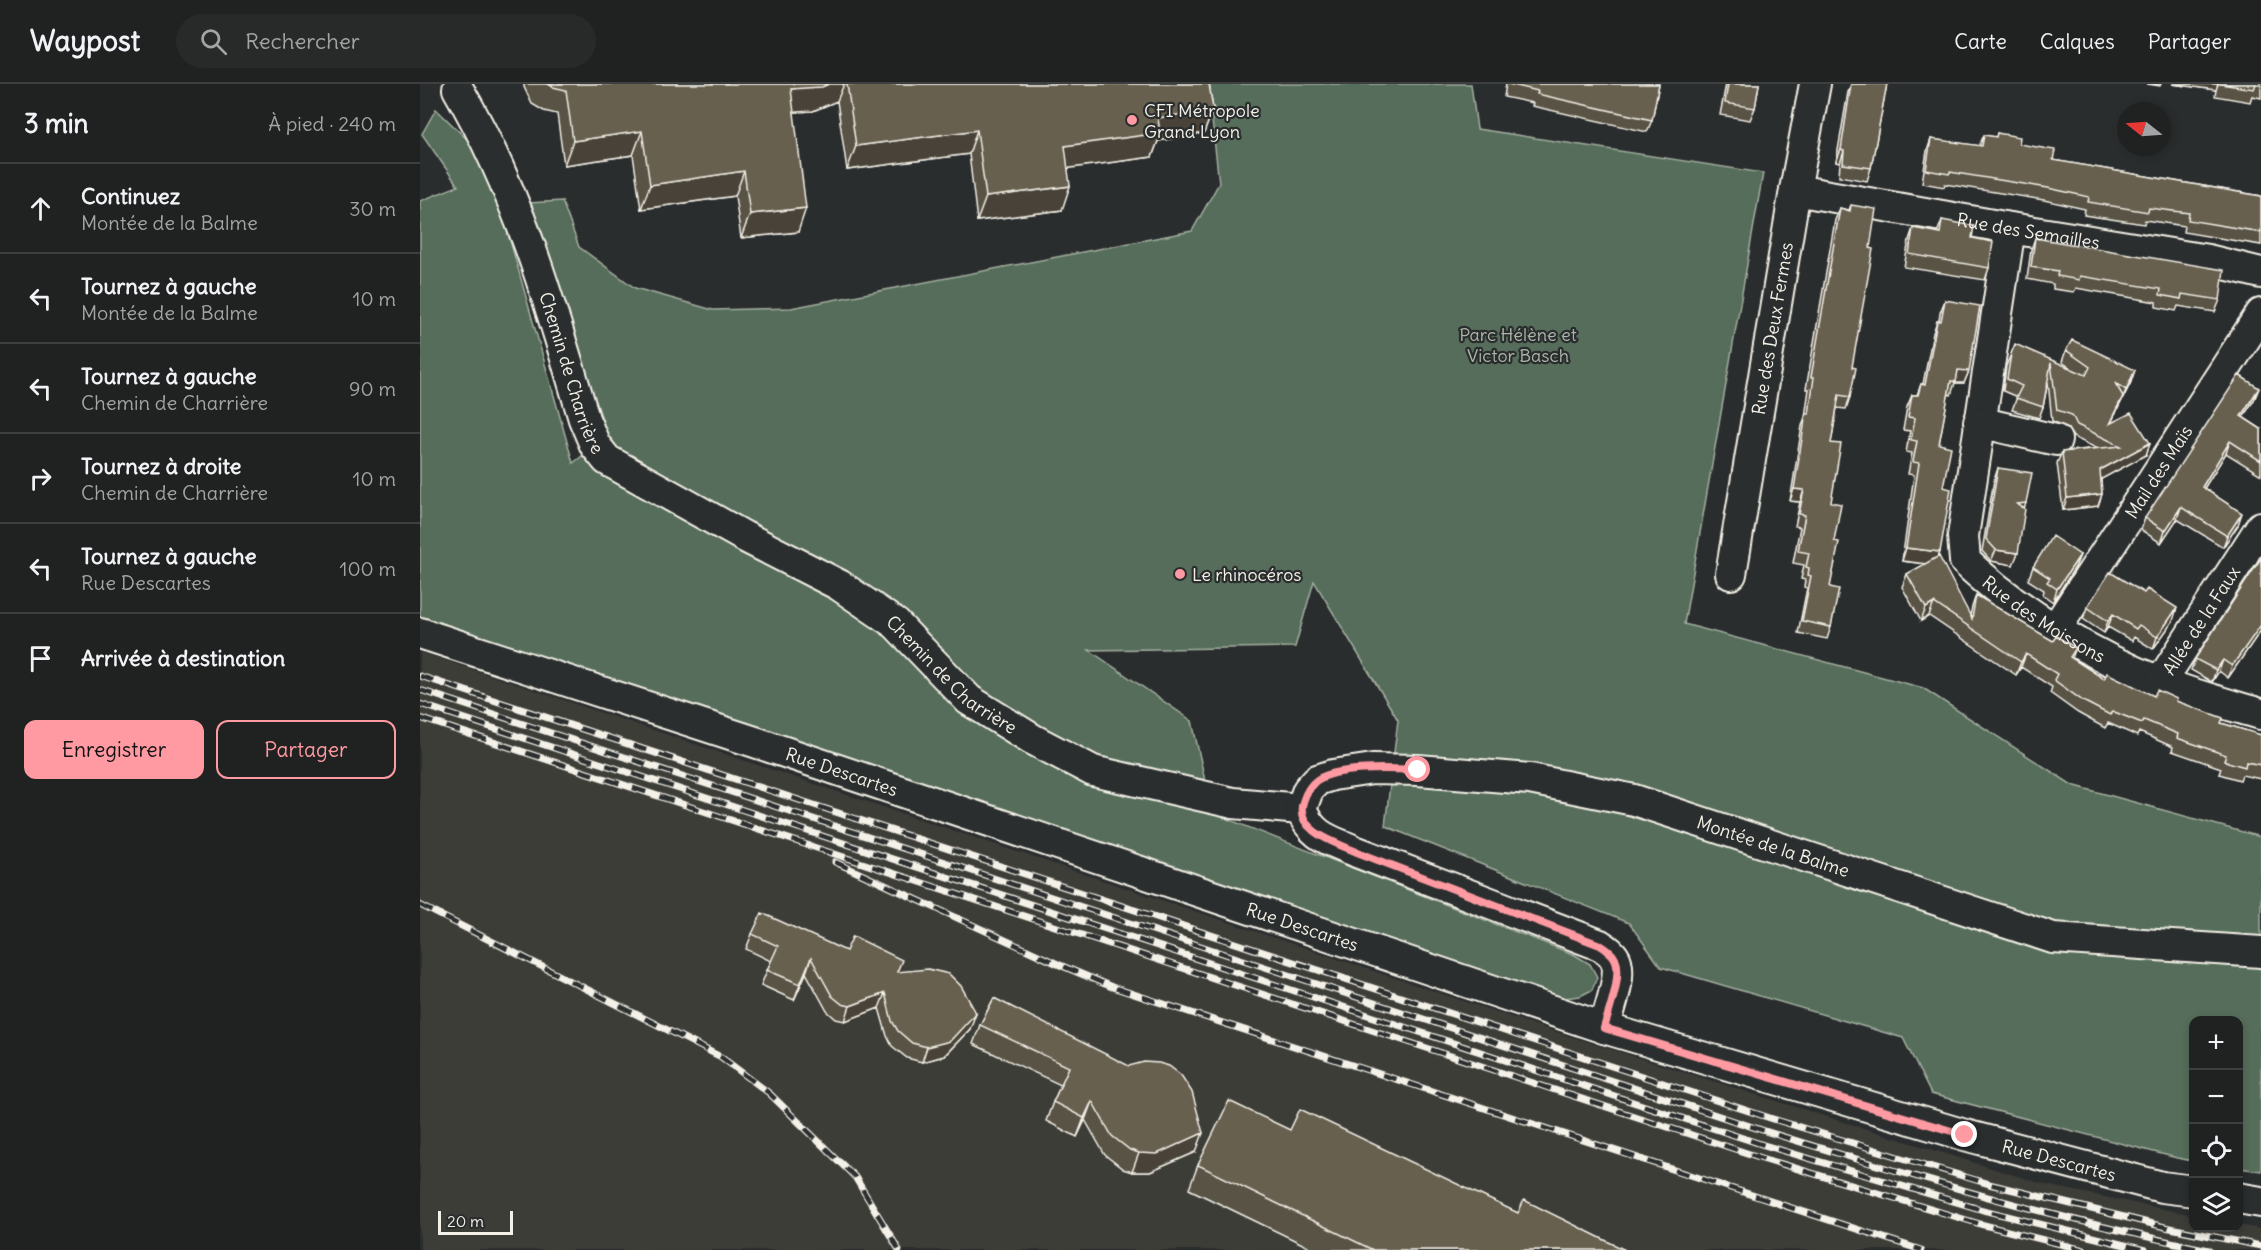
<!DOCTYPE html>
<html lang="fr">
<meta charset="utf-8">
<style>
:root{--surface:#202222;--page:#282a2a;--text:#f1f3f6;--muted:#a2a4a5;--line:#3d3f40;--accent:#ff9aa2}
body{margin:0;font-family:Delius,sans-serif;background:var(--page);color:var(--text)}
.controls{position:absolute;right:18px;bottom:18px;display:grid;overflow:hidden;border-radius:12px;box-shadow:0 3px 9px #0003}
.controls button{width:54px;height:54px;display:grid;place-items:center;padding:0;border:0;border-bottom:2px solid var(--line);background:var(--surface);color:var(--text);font:30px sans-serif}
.compass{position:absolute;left:1697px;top:18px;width:54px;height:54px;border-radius:50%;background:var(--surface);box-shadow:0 3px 9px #0003;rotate:287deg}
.scale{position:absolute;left:18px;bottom:15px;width:75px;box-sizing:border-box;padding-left:6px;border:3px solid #f4f1e8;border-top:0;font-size:16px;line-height:21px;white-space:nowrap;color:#f4f1e8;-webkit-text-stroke:4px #2a2d2e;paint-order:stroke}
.stop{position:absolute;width:18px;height:18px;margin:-14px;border:4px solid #ff9aa2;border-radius:50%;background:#fff}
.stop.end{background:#ff9aa2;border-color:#fff;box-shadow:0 2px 6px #0008}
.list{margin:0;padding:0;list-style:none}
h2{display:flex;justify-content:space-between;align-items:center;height:78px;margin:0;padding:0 24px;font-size:26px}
h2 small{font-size:20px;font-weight:400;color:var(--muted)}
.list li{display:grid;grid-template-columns:39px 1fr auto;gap:18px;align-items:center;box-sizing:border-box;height:90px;padding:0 24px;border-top:2px solid var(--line)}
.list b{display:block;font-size:22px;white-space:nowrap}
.list p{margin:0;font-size:20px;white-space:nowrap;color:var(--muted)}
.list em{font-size:20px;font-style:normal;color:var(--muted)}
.actions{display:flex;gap:12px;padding:18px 24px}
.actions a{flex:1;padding:14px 0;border:2px solid var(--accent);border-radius:12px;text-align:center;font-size:21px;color:var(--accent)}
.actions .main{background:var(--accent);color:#111}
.icon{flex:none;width:33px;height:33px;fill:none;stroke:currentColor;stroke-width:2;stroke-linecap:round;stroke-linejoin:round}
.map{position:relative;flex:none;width:1841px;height:1166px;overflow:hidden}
header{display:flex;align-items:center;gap:36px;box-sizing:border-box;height:84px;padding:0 30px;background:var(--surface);border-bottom:2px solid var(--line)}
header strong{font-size:28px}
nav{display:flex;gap:33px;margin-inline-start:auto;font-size:21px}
.search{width:420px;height:54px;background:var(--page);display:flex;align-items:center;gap:15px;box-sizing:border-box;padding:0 21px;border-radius:33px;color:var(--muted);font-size:22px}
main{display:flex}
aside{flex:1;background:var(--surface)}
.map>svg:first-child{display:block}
</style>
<header>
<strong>Waypost</strong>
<div class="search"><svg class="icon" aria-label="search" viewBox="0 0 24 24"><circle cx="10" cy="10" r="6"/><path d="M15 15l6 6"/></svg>Rechercher</div>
<nav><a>Carte</a><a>Calques</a><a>Partager</a></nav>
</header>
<main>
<aside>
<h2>3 min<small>À pied · 240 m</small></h2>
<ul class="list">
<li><svg class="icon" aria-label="ahead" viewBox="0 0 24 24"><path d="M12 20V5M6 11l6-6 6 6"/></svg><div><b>Continuez</b><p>Montée de la Balme</p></div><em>30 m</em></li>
<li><svg class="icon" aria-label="left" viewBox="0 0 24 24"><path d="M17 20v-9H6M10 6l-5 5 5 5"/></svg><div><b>Tournez à gauche</b><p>Montée de la Balme</p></div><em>10 m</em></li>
<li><svg class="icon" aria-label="left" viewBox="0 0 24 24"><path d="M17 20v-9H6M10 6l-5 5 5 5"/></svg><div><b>Tournez à gauche</b><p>Chemin de Charrière</p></div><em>90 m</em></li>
<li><svg class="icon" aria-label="right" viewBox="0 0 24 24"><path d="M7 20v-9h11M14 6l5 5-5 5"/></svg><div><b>Tournez à droite</b><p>Chemin de Charrière</p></div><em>10 m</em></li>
<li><svg class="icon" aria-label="left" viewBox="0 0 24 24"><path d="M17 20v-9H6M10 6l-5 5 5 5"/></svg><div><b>Tournez à gauche</b><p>Rue Descartes</p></div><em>100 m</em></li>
<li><svg class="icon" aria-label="arrive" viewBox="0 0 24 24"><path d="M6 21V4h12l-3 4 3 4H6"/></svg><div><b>Arrivée à destination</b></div></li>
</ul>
<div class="actions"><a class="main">Enregistrer</a><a>Partager</a></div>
</aside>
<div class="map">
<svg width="1841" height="1166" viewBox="0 0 1841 1166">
<rect width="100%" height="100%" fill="#2a2d2e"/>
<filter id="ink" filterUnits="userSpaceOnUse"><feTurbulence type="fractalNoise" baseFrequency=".0167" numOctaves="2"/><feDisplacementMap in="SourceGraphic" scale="12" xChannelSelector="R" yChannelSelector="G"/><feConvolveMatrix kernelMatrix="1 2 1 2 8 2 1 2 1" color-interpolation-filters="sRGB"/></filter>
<g filter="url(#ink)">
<path fill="#3c3c38" d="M0,568l1136,380 490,153 147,30 1,13h44l1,-3 22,4v21h-1841z"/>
<path fill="#556d5a" stroke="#a4afa1" stroke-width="1.5" d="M788,0h263l6,45 286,44 -79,451 239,64 149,97 189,52v334l-22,-3 -1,-148h-44l-1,141 -16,-3 -246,-64 -28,-56 -242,-71 -32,-44 -244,-97 13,-106 -84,-139 -19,66 -206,3 103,71 20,92 363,142 15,9 7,13 -5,13 -12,6 -22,3 -1138,-376v-422l38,-15 -36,-52 14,-25 45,44 19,52 73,258 35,-27 -80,-233 34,-2 17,46 56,41 78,22 78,-2 401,-77 27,-48z"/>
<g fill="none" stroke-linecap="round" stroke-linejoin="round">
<g stroke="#f4f1e8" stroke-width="34">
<g id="minor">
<path id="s1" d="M38,5c60,102 93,217 126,330l11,26 12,15 138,77 94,48 57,39 73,76 63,39 61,32 140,32 68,6"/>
<path id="s2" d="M1375,106l215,38 198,32 53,13"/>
<path id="s3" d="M1590,144l-47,308 2,25c51,49 129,96 195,121 32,13 67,22 101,32"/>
<path d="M1559,338l77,18"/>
<path id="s4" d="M1311,490l64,-384 20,-106"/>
<path id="s5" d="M1635,546l206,-316"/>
<path id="s6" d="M0,549l335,109 849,286 361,107 197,52 32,4"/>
<path id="s7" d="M1740,599l101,-156"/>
<path id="s8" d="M881,725l7,-19 9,-10 16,-5 40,-6 45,1 112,9 104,21 419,138 208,14"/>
<path d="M881,725c11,29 30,31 56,43l243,93c5,3 11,7 14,12 10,14 -5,54 -10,71"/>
<path d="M1818,1114l23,4"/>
</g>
</g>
<use href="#minor" stroke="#2a2d2e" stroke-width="30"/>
<g stroke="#f4f1e8" stroke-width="7">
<path id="rail" d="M0,592l1353,443 216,65 176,43 96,19
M0,606l1348,442c145,45 291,88 441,118
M0,620l1344,441 219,65 162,40
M0,634l1342,440 218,66 104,26
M415,778l225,103 52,22 809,263
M0,821l301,152 48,36 86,84 44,73"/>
</g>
<use href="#rail" stroke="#2a2d2e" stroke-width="4.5" stroke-dasharray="14" stroke-linecap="butt"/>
</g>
<path fill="#595345" stroke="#f4f1e8" stroke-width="1.5" d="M104,0h685l4,25 -9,24 -46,8 -6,16 -84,11 -6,42 -85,11 -8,-67 -122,16 -10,-69 -24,10 -19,1 4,120 -57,6 -6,-42 -94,13 -8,-54 -69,10 -7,-51 -13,-3 -12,-7 -8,-17z
M1086,0h153l-7,36 -5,12 -115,-26 1,-3 -29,-6z
M1306,0h33l-4,24 -5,12 -30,-5z
M1431,0h36l-16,84 -4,13 -28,-5 1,-13 -4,-1 12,-70z
M1727,0h14l-1,2z
M1752,0h89v14l-9,-2 -2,6 -35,-6 1,-6z
M1577,49l56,27 208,36v49l-78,-13 1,-6 -39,-6 -1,4 -60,-9 1,-6 -41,-9 -99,-16 -1,3 -22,-4 5,-32 4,-12 48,7 5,-11 12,2z
M1431,121l1,162 -2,30 -4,12 -9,-1 -6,35v59l3,39 -4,46 1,40 -4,12 -29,-6 9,-45 -3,-1 1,-7 -4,-1 3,-14 -11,-2 7,-36 -5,-1 5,-24 -10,-1 12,-75 3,-9 4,-28h-3l29,-169 5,-12 9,2z
M1522,136l30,18 17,30 -4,12 -81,-13 5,-27 4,-12 24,5z
M1615,154l185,62 -5,12 -37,-6 -2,5 -20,-4v-5l-80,-14 -2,4 -21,-3v-5l-26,-5 4,-29z
M1525,216l24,71 -5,12h-9l-4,12 -3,-1 -9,50 4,43 -3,65 -2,5 32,59 2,-9 4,-12 77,46 23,7 -4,10 32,21 50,17 22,5 45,22 40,12v44l-19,-4 -2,5 -21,-6 2,-6 -49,-17 1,-4 -34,-15 -2,4 -29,-13 -3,5 -27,-15 -28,-20 2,-6 -31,-20 -5,8 -87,-59 -8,5 -19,-34 5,-13 19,-10 -24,-3 12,-86 -6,-1 4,-21 -6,-1 4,-21 -7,-1 4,-23 5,-12h5l4,-11h2l10,-51 4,-12h2l1,-8z
M1646,266l65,32 -20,41 39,20 -4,12 -45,24 1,15 -4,12 -35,4 -6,-47 5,-11 34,-4 -23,-11 -6,-10 -15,-6 -4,-39 -5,25 -4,11 -27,-8 5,-13 -14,-6 3,-25 5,-12 60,14 -9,-6z
M1839,304l-5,12 -11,17 18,12v46l-35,-22 -22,35 34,37 -15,22 -46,-28 -16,24 -20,-13 4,-12z
M1578,384l26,40 -11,57 -22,-4 -9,-10 12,-71z
M1841,470v76l-33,48 -9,-7 -7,11 -21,-12 4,-11 61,-94z
M1660,471l-5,12 -22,35 -10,-7 1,-5 -16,-10 5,-13z
M1667,523l86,14 -20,28 -19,-12 -2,4 -24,-14 -4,6 -21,-14z
M332,850l94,17 52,21 72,57 -26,27 -22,6 -15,-4 -15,-12 -5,-10 -8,-28 -34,13 -9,-2 -9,-8 -21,-38 -12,27 -33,-15 10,-24 -25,-12z
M574,914l202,154 -46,20h-18l-9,-3 -18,-14 -20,-35 -8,17 -31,-16 7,-19 8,-17 -88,-41 7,-19z
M870,1046l228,83 107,37h-310l-126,-61 9,-24z"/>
<path fill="#484338" stroke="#f4f1e8" stroke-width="1.5" d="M409,0h15l-7,17 -24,10 -31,2 9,-24z
M1752,0h46l-2,6z
M793,25l-9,24 -46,8 -6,16 -96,13 9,-24 93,-28z
M557,46l-8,24 -122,16 9,-24z
M222,47l-9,24 -69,10 9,-24z
M1421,66l3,1 -4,12 -4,-1z
M324,87l-9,25 -94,13 9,-24z
M650,102l-8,24 -85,11 9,-24z
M386,124l-8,24 -57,6 9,-24z
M1538,286l11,1 -5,12h-9z
M1715,286l-4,12 -10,20 5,-12z
M1839,304l-5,12 -18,27 5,-11z
M1703,312l-5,12 -13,28 4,-12z
M1810,357l-4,12 -28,45 4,-11z
M1730,359l-4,12 -50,27 4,-12z
M1374,405l10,1 -4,12 -10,-1z
M1682,410l-4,12 -35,4 4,-12z
M1606,419l-4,12 -5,-11z
M1761,423l-4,12 -16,24 4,-12z
M1822,429l-4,12 -15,22 4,-11z
M1486,464l34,4 -5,13 -33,-4z
M1576,466l22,3 -5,12 -22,-4z
M1660,471l-5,12 -22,35 4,-13z
M1514,519l-5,13 -8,5 5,-13z
M1757,524l-4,13 -20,28 4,-12z
M1693,530l-5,13 -4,6 4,-12z
M1841,540v6l-33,48 4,-12z
M1606,570l-5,13 -5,8 5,-13z
M1803,576l-4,11 -7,11 4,-12z
M391,874l-5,15 -12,27 6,-16z
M465,909l-6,15 -34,13 5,-15z
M556,929l-6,16 -26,27 -22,6 5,-15z
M672,1017l-7,19 -8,17 7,-19z
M783,1049l-7,19 -46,20h-18l7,-19z"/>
<path fill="#676050" stroke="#f4f1e8" stroke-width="1.5" d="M128,0h281l-7,3 -31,2 15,119 -56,6 -6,-43 -94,14 -8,-54 -69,10 -7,-51 -13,-3z
M427,0h362l4,25 -55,9 2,15 -95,13 5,40 -84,11 -9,-67 -121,16z
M1088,0h151l-7,36 -115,-26 1,-3z
M1308,0h31l-4,24 -30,-5z
M1431,0h36l-16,84 -28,-4 1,-13 -3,-1z
M1800,0h36l-2,5z
M1577,49l23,4 -1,7 36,6 -2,10 208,36v36l-73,-12 1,-7 -40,-5 -1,4 -60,-10 1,-5 -41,-9 -98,-16 -1,2 -23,-4 5,-31 51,7 2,-11 12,2z
M1431,121l25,4 -6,39 3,1 -21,118 4,1 -6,29 -11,-2 -8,48 10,1 -10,58 10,2 -7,37 5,1 -9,45 9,2 -8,38 -29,-6 9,-45 -3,-1 1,-7 -3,-1 3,-14 -11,-2 7,-36 -6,-1 5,-24 -10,-1 12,-75h3l5,-37h-3l29,-169 10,3z
M1522,136l32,6 -2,12 21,4 -4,26 -80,-14 4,-26 27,5z
M1615,154l189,32 -4,30 -38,-6 -1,5 -21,-4 1,-6 -81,-13 -1,4 -22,-4 1,-5 -27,-4z
M1525,216l35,6 -11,65 -11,-1 -2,12 -5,-1 -12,63 12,3 -8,40 8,2 -11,63 -34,-4 13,-85 -6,-1 4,-21 -6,-1 4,-22 -7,-1 4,-22h6l3,-11 4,1 12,-64h4z
M1652,256l63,30 -9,20 -11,-7 8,13 -14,28 22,-11 19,30 -50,27 2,24 -35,4 -5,-46 59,-6 -44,-21 -5,-10 -15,-5 -6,-47 -8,44 -27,-9 6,-12 -15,-7 4,-25 4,-10 71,31 4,-8 -24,-17z
M1819,291l20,13 -18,28 20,13v32l-31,-20 -28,46 40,26 -15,23 -46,-29 -16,24 -20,-13z
M1578,384l34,5 -6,30 -9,1 8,5 -7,44 -22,-3 -10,-11z
M1632,452l28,19 -23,34 -10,-7 3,-4 -17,-11z
M1519,472l33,63 4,-24 77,46 3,-5 20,12 -6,9 34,22 3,-6 47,23 3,-6 20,9 -1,2 47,17 -2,5 40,12v30l-15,-3 -1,5 -21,-6 2,-6 -49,-17 1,-4 -34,-14 -2,3 -30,-12 -2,4 -27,-14 -29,-21 3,-6 -31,-20 -5,8 -87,-59 -8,5 -19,-34z
M1841,474v67l-29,41 -9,-6 -7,10 -21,-11z
M1690,488l34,21 3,-4 30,19 -20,29 -18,-12 -3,4 -23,-15 -5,7 -21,-14z
M342,829l84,38 7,-15 49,24 -5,12 31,-3 21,5 12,12 15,27 -26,28 -23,6 -15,-4 -14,-12 -6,-10 -7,-28 -35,13 -8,-2 -10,-8 -21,-38 -11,26 -33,-14 11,-24 -26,-12z
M574,914l135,68 15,-4 15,1 10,3 12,9 11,17 11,41 -46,21 -18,-1 -9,-3 -18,-14 -20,-35 -8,17 -31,-16 16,-35 -89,-42z
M809,1017l61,29 10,-21 218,104 6,-13 101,50h-252l-175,-85z"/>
</g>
<g fill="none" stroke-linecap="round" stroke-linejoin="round" filter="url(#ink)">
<path stroke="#ff9aa2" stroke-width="8" d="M998,686c-24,-1 -81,-4 -101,10 -6,4 -11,13 -13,19 -13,31 32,44 53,53l243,93c5,3 11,7 14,12 10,14 -5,54 -10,71l361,107"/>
</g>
<g fill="#ff9aa2" stroke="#2a2d2e" stroke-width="2">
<circle cx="712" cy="36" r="6"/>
<circle cx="760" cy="490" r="6"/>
</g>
<g text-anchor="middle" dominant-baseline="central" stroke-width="4.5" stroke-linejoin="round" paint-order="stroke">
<g font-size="18" fill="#f4f1e8" stroke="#2a2d2e" text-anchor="start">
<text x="724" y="26">CFI Métropole<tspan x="724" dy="21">Grand Lyon</tspan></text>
<text x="772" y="490">Le rhinocéros</text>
</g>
<g font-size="18" fill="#f4f1e8" stroke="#2a2d2e">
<text stroke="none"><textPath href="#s2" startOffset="237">Rue des Semailles</textPath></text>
<text stroke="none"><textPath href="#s4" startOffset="249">Rue des Deux Fermes</textPath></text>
<text stroke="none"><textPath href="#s1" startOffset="306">Chemin de Charrière</textPath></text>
<text stroke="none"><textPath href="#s5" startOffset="189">Mail des Maïs</textPath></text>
<text stroke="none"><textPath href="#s3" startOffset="435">Rue des Moissons</textPath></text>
<text stroke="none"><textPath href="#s7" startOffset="75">Allée de la Faux</textPath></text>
<text stroke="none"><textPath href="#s1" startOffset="810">Chemin de Charrière</textPath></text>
<text stroke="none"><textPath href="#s6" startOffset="444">Rue Descartes</textPath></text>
<text stroke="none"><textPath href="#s8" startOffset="501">Montée de la Balme</textPath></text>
<text stroke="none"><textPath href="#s6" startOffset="930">Rue Descartes</textPath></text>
<text stroke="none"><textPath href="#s6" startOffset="1722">Rue Descartes</textPath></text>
</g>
<g font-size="18" fill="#acb6a8" stroke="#2a2d2e">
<text x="1098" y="250">Parc Hélène et<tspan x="1098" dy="21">Victor Basch</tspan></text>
</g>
</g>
</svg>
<div class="controls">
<button>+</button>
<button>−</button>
<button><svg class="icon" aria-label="locate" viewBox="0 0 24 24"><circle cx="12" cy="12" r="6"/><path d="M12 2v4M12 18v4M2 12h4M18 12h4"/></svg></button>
<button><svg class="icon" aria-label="layers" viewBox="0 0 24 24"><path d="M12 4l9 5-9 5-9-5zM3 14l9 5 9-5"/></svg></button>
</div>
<svg class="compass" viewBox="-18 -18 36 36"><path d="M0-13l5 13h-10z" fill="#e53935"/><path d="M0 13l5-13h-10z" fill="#a2a4a5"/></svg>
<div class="scale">20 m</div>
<div class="stop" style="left:998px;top:686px"></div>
<div class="stop end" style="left:1545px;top:1051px"></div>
</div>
</main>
